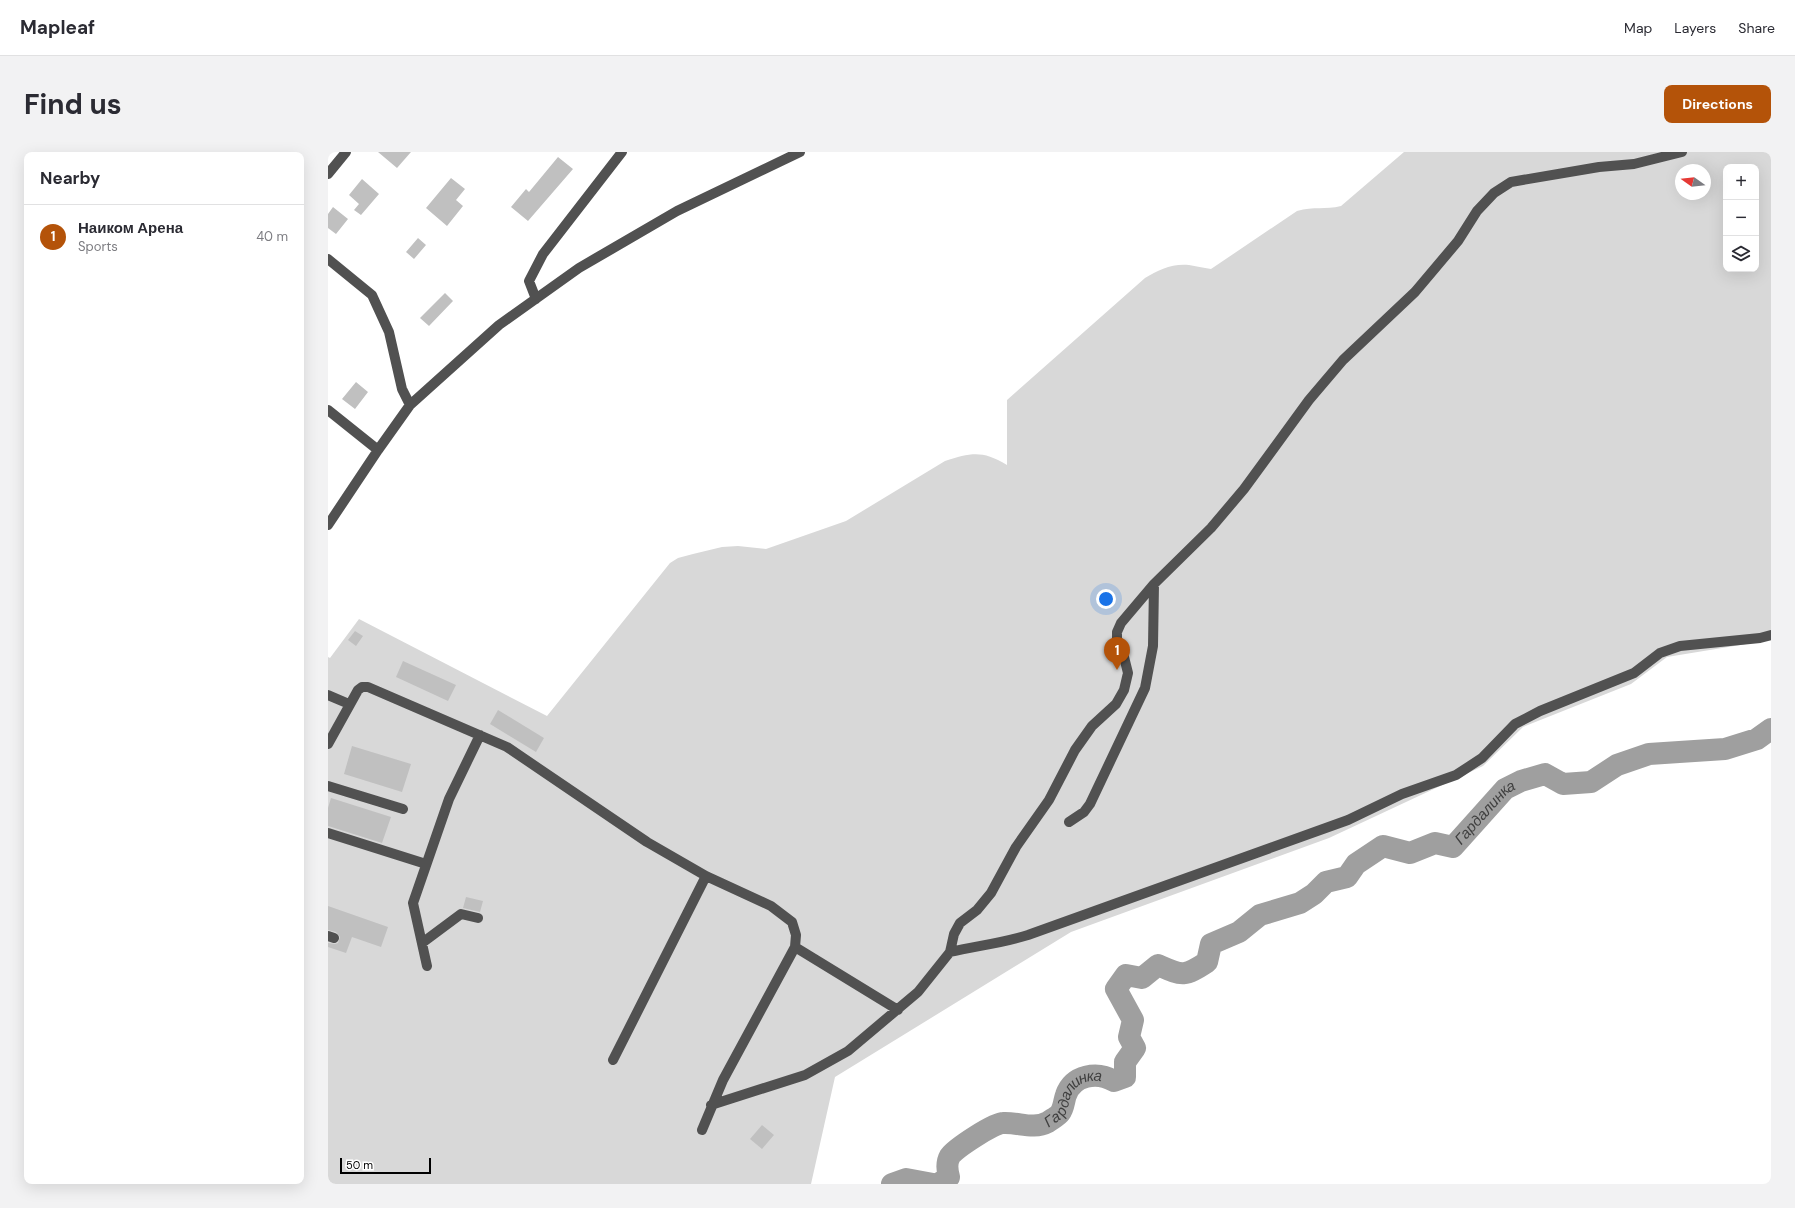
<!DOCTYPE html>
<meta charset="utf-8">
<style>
:root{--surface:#fff;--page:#f2f2f3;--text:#2b2b33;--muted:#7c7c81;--line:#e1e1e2;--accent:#b45309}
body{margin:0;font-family:"DM Sans",sans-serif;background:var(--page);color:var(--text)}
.controls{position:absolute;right:12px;top:12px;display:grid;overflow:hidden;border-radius:8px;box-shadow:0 4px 16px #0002}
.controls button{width:36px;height:36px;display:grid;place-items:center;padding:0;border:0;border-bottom:1px solid var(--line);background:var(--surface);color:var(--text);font:20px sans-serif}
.compass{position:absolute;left:1347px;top:12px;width:36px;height:36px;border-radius:50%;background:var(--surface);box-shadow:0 4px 16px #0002;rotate:285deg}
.scale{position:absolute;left:12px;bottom:10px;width:91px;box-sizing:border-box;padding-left:4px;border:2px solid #000;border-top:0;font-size:11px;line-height:14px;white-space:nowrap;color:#000;-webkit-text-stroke:3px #fff;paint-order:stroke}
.you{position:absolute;left:778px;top:447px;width:14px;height:14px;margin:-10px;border:3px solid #fff;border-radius:50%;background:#1a73e8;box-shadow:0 0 0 6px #1a73e833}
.badge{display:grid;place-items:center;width:26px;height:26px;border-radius:50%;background:var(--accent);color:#fff;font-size:13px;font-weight:700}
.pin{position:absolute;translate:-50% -33px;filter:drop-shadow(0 1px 2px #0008)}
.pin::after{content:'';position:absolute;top:21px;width:14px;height:12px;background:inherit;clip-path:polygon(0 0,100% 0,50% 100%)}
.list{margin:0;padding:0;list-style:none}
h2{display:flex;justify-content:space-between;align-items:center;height:52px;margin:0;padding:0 16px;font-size:17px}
h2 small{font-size:13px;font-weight:400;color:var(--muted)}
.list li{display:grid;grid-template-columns:26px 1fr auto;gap:12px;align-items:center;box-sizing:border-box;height:64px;padding:0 16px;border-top:1px solid var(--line)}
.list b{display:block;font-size:15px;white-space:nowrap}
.list p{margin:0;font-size:13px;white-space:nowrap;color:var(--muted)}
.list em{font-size:13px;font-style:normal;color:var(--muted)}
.icon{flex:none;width:22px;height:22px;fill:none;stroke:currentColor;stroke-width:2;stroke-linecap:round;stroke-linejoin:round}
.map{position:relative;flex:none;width:1443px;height:1032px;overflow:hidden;border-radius:8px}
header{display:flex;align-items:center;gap:24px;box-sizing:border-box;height:56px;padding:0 20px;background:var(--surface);border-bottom:1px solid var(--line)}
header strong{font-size:19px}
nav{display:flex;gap:22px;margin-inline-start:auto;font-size:14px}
.intro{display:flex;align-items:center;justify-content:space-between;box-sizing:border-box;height:96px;padding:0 24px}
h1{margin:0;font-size:28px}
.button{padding:10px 18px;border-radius:8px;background:var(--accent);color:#fff;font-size:14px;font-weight:700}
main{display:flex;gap:24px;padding:0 24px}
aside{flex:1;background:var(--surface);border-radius:8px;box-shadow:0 4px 16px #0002}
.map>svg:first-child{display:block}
</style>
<header>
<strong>Mapleaf</strong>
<nav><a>Map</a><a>Layers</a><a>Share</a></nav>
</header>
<div class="intro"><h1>Find us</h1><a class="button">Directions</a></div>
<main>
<aside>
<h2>Nearby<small></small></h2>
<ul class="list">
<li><span class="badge">1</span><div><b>Наиком Арена</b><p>Sports</p></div><em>40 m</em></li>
</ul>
</aside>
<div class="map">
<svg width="1443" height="1032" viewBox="0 0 1443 1032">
<rect width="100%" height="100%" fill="#fff"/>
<path fill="#d8d8d8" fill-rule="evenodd" d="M1076,0h367v488l-104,17 -36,27 -108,43 -40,39 -154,72 -258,94 -236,145 -24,107h-483v-527l2,1 29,-39 188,97 123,-153 8,-5 15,-4 29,-7 16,-1 28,3 80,-28 99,-60c26,-8 37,-11 62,4v-65l138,-122c13,-8 28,-15 44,-13 7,1 14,3 22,4l86,-58c17,-5 28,-1 44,-5zM1398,15h30v102h-30zM1353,18h24v24h-24z"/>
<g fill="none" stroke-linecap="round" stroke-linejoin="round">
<g stroke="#9f9f9f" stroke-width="22">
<path d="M564,1032l14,-5 27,5"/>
<path id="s1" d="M610,1032l11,-7c-2,-7 -3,-14 1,-21 6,-8 44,-33 53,-33 16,-1 30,7 45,-1 4,-3 10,-6 12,-9 4,-5 4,-13 6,-18 7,-20 31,-24 48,-14l11,-4v-15l10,-14 -6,-11 4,-17 -17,-31 10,-14 16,3 16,-13c25,11 26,12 49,-3l4,-18 28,-12 21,-17 40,-12 14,-9 12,-12 21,-5 9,-13 27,-18 27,7 25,-10 18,4 52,-58 16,-8 24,-7 18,10 28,-2 26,-17 32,-11 76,-5 32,-10 14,-10"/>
</g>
</g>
<path fill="#c0c0c0" d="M50,0h33l-14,16z
M230,5l15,12 -45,52 -17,-14 15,-18 3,3z
M123,26l14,11 -9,11 7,6 -16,20 -21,-18z
M34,27l17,15 -18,21 -7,-5 5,-6 -10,-9z
M5,55l15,12 -12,15 -8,-6v-14z
M90,86l8,7 -12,14 -8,-7z
M117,141l8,8 -24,25 -9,-8z
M28,230l12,10 -13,17 -13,-10z
M27,479l8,5 -7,10 -8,-6z
M75,509l53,24 -8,16 -52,-24z
M170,558l46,28 -8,14 -46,-28z
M24,594l59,18 -9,28 -58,-18z
M3,646l60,19 -9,26 -54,-17v-18z
M138,745l17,4 -3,11 -17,-4z
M0,754l60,21 -7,20 -29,-10 -6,16 -18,-6v-4l7,1 3,-1 2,-6 -4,-5 -8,-2z
M434,973l12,10 -12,14 -12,-10z"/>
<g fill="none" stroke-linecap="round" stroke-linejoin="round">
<path stroke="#515151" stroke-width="10" d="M0,22l18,-22
M0,107l44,36 17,37 13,57 8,16
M208,147l-7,-18 14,-27 79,-102
M0,258l50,40
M0,373l50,-75 32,-45 89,-80 80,-57 98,-57 123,-59
M0,543l21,9
M0,592l30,-54 4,-3h6l139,60 140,95 59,34 65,30 21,16 4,13 -1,12 -72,133 -21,50
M0,634l75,23
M741,670l15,-10 6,-8 55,-116 8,-42 1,-62 57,-56 33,-39 65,-89 34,-40 72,-68 43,-51 19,-30 17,-18 17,-11 88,-15 35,-3 48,-12
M0,681l98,31
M0,784l6,2
M94,791l39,-29 17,4
M467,795l103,63
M622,800c26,-6 52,-9 78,-17l320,-115 54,-26 54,-19 26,-17 33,-34 25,-13 94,-38 26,-20 20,-7 80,-8 11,-3
M99,814l-14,-63 36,-104 31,-64
M285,908l93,-184
M383,953l94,-30 43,-24 70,-59 32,-40 4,-18 6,-11 17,-13 14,-17 25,-46 33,-47 26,-50 17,-24 24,-22 8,-14 4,-17 -5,-20 -6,-14v-7l4,-9 33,-39"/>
</g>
<g text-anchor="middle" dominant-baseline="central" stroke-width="4" stroke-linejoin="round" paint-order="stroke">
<g font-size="15" font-style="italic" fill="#404040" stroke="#fff">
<text stroke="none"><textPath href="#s1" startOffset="793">Гардалинка</textPath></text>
<text stroke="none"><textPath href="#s1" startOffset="181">Гардалинка</textPath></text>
</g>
</g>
</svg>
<div class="controls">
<button>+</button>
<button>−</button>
<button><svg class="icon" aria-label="layers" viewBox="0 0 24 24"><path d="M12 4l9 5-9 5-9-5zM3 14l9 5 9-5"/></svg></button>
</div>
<svg class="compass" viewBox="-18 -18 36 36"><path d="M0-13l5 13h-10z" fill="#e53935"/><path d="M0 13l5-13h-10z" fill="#7c7c81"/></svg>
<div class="scale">50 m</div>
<div class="you"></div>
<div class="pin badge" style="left:789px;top:518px">1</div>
</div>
</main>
